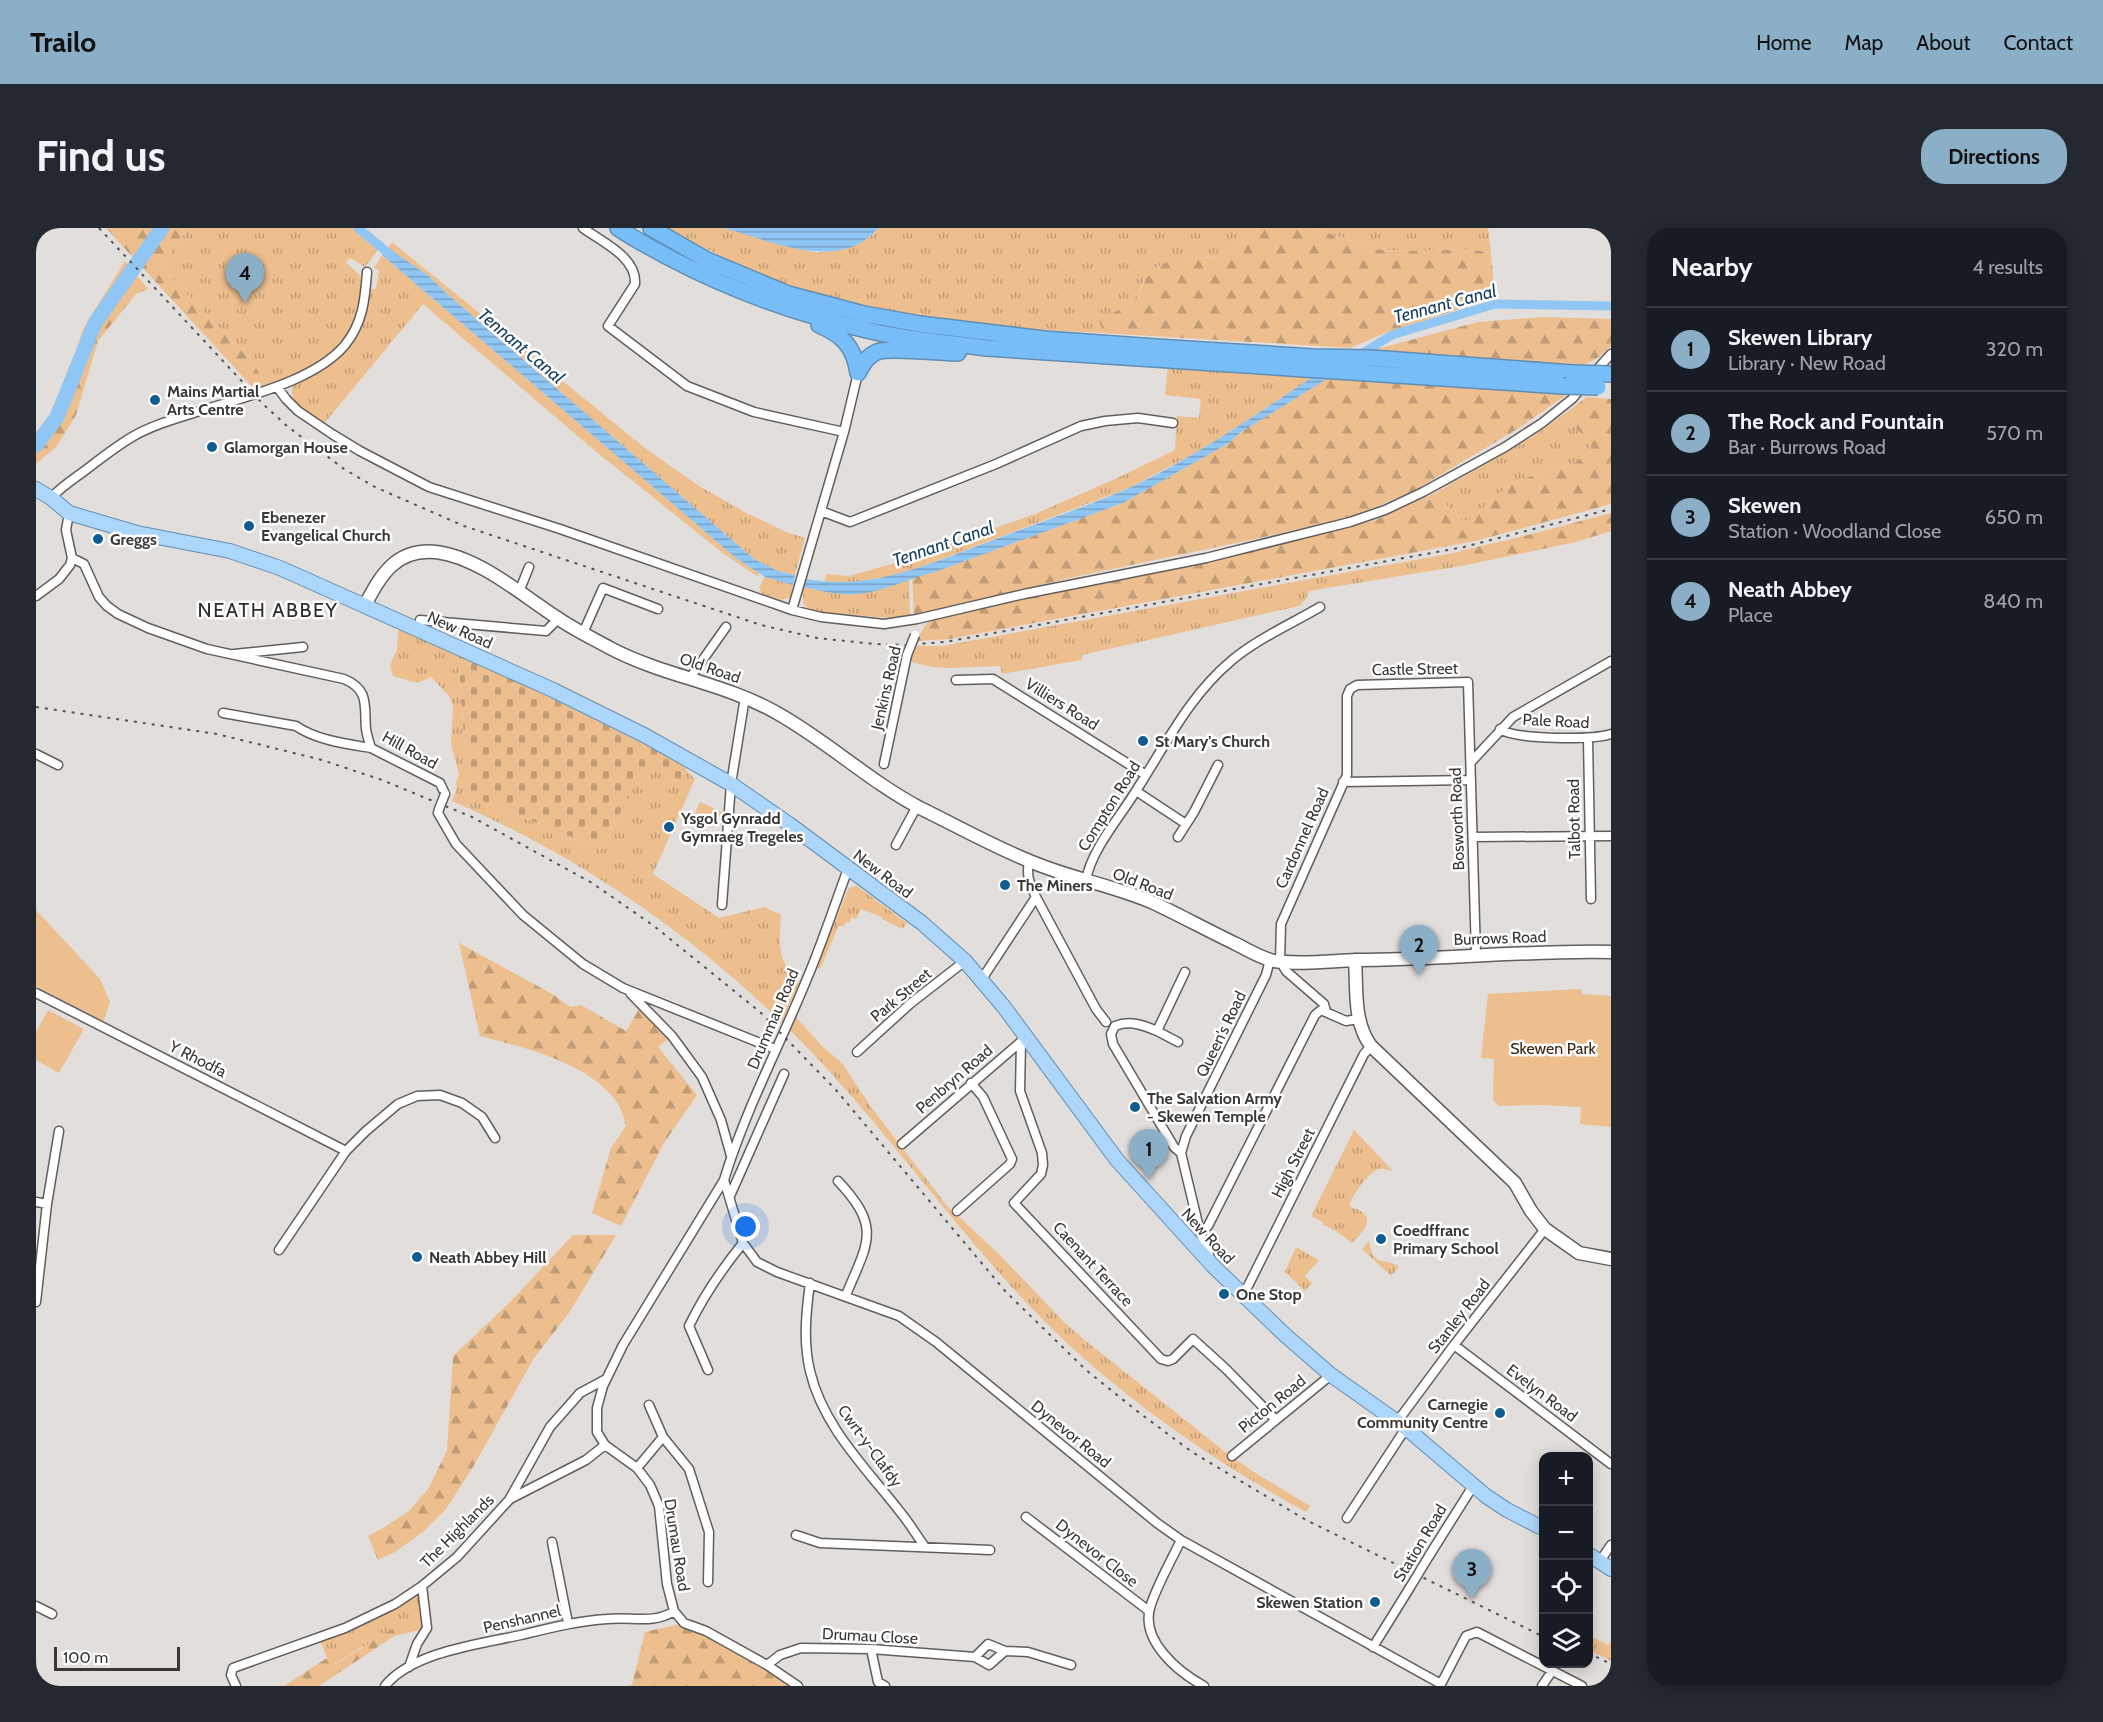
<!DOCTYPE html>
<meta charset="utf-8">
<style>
:root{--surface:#171b24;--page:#242831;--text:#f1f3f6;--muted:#9ea1a6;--line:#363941;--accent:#8cafc8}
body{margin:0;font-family:Cabin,sans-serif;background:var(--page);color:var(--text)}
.controls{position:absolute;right:18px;bottom:18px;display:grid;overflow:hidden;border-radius:12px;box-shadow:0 3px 15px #0003}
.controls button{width:54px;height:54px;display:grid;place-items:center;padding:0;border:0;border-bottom:2px solid var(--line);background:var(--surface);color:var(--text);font:30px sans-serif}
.scale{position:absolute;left:18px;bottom:15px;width:126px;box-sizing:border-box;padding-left:6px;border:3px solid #393837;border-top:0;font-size:16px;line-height:21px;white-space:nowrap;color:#393837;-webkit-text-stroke:4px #fff;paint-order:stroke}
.you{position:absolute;left:710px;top:999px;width:21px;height:21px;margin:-15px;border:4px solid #fff;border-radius:50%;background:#1a73e8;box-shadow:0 0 0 9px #1a73e833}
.badge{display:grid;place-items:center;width:39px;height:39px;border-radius:50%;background:var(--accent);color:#111;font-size:20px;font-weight:700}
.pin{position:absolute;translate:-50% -50px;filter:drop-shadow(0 2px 3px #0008)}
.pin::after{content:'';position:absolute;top:32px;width:21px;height:18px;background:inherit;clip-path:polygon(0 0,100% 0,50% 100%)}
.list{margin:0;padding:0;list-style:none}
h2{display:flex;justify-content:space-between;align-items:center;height:78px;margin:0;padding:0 24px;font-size:26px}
h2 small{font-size:20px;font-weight:400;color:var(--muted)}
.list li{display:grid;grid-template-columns:39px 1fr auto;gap:18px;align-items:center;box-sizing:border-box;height:84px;padding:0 24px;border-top:2px solid var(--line)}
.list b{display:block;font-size:22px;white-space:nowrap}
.list p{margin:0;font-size:20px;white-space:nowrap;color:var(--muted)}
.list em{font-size:20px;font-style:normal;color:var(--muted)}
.icon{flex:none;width:33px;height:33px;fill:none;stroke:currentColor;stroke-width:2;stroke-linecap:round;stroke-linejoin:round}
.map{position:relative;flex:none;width:1575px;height:1458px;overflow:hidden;border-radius:24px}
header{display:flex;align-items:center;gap:36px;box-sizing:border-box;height:84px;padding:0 30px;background:var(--accent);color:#111}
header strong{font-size:28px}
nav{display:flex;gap:33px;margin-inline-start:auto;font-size:21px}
.intro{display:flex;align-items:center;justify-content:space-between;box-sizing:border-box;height:144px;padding:0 36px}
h1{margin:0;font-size:42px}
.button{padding:15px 27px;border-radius:24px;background:var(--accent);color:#111;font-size:21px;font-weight:700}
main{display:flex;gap:36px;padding:0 36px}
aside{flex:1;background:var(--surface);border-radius:24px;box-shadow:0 3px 15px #0003}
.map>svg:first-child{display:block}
</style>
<header>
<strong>Trailo</strong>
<nav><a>Home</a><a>Map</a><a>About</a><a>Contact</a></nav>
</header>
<div class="intro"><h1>Find us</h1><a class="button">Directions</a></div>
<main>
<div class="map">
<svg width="1575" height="1458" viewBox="0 0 1575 1458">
<defs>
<pattern id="grass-tufts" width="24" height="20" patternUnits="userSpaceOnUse" patternTransform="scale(1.5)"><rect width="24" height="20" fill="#edbf8e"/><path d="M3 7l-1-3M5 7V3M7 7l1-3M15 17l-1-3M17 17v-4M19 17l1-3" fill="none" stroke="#c19c75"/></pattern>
<pattern id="forest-firs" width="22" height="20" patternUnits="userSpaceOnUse" patternTransform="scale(1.5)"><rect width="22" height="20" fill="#edbf8e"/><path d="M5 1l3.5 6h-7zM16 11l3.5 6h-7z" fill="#c19c75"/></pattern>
<pattern id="cemetery-stones" width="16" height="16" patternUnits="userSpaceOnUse" patternTransform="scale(1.5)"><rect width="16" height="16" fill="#edbf8e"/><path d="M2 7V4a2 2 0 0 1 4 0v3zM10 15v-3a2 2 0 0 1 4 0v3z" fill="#c19c75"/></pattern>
<pattern id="water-rules" width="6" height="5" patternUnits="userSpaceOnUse" patternTransform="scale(1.5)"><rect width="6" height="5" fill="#90c6f3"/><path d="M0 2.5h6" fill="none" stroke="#77a2c6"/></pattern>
</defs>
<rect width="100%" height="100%" fill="#e1dedb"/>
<path fill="url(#grass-tufts)" d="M152,0h164l26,22 -13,17 -15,-9 -4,5c18,14 18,16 16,38 -7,49 -54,70 -95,85l-14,-23 -92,-96z
M628,0h60l92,25 29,-4 23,-11 11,-10h381l-16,11 -18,18c-34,1 -57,-2 -82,25 -4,5 -5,12 -9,16 -9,10 -25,15 -35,23l4,12 -109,-6 -86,-11 -135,-34z
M1276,0h176l3,25 -24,-4 -47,2 -39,-1z
M356,14l253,206 54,38 47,27 43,20 16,5 -10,37 -17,-4 -24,-12 -309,-267 -16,-16 -38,-25 -3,-3z
M346,27l354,303 23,15 -2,3 -33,-22 -130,-104 -171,-146 -100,121c-14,-9 -36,-20 -30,-40 9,-10 25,-13 36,-21 27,-17 36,-45 42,-75h5l3,-19 -5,-2z
M1132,137l145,12 -108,71 -76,40 -227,86 -51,9h-26l1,-9 23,2 43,-12 143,-50 80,-35 60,-29 2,-34 22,2 2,-19 -36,-4z
M1531,184c3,18 22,20 25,38l-19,14 -51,15 -15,8 -37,33h-9l-26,-27 97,-56z
M1423,324l2,6 6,7 -158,26 -3,8 -7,7 -217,49v5l-80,14 -2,-8 -50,2 -17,-1 -21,-5 -1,-6 4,-10h27z
M729,349l28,8 -2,12 -9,3 -20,-6 -3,-7z
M873,351l1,36 -20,3 -74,-6 -6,-2 -7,-7v-16l25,5 57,-4z
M363,398l59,26 10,143 133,54 44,-84 32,17 9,-12 9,9 -42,95 66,44 46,-11 16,8c-2,30 -4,45 18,68l-11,25 34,38 20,17 29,44 76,99 51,47 66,69 22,19 143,114 25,17 56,34 -4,6c-85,-47 -167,-102 -239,-169 -88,-82 -156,-182 -237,-271 -106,-116 -234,-208 -378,-271l5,-13 -1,-5 3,-9 -8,-30 2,-37 -4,-11 -18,-19 -14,6 -24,-7 -3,-11 7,-16z
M821,658l50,37 -5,6 -20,-10v-2l-21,-8 -5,10 -4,-2 -3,6 -3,-1 -2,5 -5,-2 -19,44 -4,-2 33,-79z
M1318,902l39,41c-5,-1 -10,-3 -15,-2 -8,3 -29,29 -28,37 3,2 6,3 9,4 18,10 2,23 -7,33l-16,-12 -14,-7 1,-2 -12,-6z
M1333,1013c4,28 15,15 30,26l-8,9 -29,-27z
M1260,1019l23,13 -14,16 7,7 -7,8 -20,-19z
M386,1358l4,30 -66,32 -27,17 -6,-7 -8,-20z
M1552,1407l20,10 3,-4v20l-22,-11z"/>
<path fill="url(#forest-firs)" d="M70,0h82l-27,39 92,96 14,23 -11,5z
M1224,0h52l69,22 39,1 47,-2 24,4 4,45 -108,34 -37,16 -246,-15 -5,-12c11,-8 27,-13 36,-23 7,-8 9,-19 18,-28 14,-14 53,-12 73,-13l18,-18z
M89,33l23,28 -12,5 -38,47 -22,74 -20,32 -20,17v-32l23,-28 24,-75z
M1507,89l68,2v27l-12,11 -17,9 -209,-16 105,-28z
M1301,149l232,16 -50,35 -104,62 -60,26 -100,23 -181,38 -160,38 -2,-38 23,-5 188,-69 106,-60 12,-11 86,-53 8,1z
M1551,169l24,2v105l-136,37 -526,98 -33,2 10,-17 11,-6 363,-78 76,-20 59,-27 26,27h9l37,-33 15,-8 51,-15 19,-14c-3,-18 -22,-19 -25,-38z
M1575,285v18l-35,11 -109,23 -6,-7 -2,-6 4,-2 53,-12z
M423,715l95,52 16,12 11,-2 45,26 16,-27 30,32 -14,11 39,48 -33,48 -43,83 -29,-13 19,-65 15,-22c-2,-7 -4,-16 -8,-22 -25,-40 -95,-57 -138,-68z
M537,1007h43l-47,78 -35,45 -61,109 -27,42 -22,22 -29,21 -17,8 -10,-24 15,-8 26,-17 19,-22 19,-38 6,-95 55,-52z
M390,1388l1,12 -33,8 -75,50h-35l43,-28 7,7 65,-40z
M648,1395l114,63h-172l6,-1 13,-53z"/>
<path fill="url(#cemetery-stones)" d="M422,424l230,114 -10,16 -33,-16 -44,83 -133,-54z"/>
<path fill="#edbf8e" d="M664,574l24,11 -6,13 -24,-11z
M0,682l64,69 10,23 -7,20 -67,-36z
M1545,761l1,5 29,2v131l-31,-3 1,-17 -41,-2 -41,1 -6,-6 1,-41 -13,-1 7,-64z
M12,782l36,19 -25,44 -23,-13v-28z"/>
<path fill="url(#water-rules)" d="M688,0h155c-7,6 -14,13 -22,17 -40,18 -93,-6 -133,-17z
M352,20l41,28 16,16 309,267 24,12 17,4 -2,10 -28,-8 -29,-19 -354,-303z
M1277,149l14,2 -86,53 -12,11 -106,60 -188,69c-25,6 -50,19 -76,22 -18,2 -38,-3 -56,-7l4,-8c66,12 121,-15 181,-37 47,-18 95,-34 141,-54 65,-30 124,-72 184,-111z"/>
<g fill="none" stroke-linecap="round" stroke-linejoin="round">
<path stroke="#90c6f3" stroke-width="9" d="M322,0l35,29
M1322,128l34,-21 103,-31 116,2"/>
<path stroke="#90c6f3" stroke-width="15" d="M0,217l21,-28 38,-94 67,-95"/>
<g stroke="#615e5c" stroke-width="11">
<path id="street" d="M547,0c19,14 54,29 52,56l-27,42 79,60 67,26 90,20
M1557,146l18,-20
M241,159l9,12 12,12 34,23 28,17 69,36 131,42 232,81 29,7 63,7 33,-5 107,-25 182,-36 144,-36 35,-12 38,-18 82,-45 37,-24 30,-24 11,-13
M15,270c9,-10 21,-18 32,-26 16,-12 32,-25 49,-35 20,-12 46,-19 68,-26 44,-14 115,-30 145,-66 18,-22 20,-46 22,-73
M785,283l29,11 146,-58 85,-38 24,-5 33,-3 35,5
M36,330l12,6 15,33 8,9 11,8 30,14 59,21 137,30c26,11 20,27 22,50 1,6 3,13 5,19l69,35 5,11
M483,364l10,-25
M0,368l23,-17 11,-14 2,-7 -6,-28 3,-17
M756,382l52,-178 14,-59
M384,392l126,11 12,-12
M547,405l20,-45 55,21
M198,426l69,-7
M654,450l36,-51
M920,452l37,-1 153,96
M187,485l73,13c20,14 51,18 75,22
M1464,501c16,11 91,11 111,5
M1552,511l3,160
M0,526l22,11
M1435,534l42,-45 98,-56
M848,536l23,-109
M1307,554l128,-2
M1100,563l50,33
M403,581l-1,4 18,31 67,71 60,49 40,24 152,61
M1142,609l16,-25 24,-47
M1437,609l138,-1
M860,617l21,-39
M993,634c-3,14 1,22 7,35l60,112 10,13
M1050,653c4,-29 33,-63 48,-87 30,-46 54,-97 97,-133 26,-22 60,-37 89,-54
M686,677l9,-121 14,-87
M1149,744l-28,59c-14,-6 -27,-11 -42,-5l-4,8 2,10 61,103 7,6 19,79 10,26
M946,751l54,-82
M0,765l310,158
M595,766l41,42 30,41 19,43 10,36
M1290,783l-2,-7 -38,-33 -6,-10 1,-37 66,-149v-79l3,-7 7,-4 111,-3 8,273
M1121,803l21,11
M985,814l-1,49 22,62 1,12 -2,9 -27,29 147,156 7,2 5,-2 20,-20 33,30 50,51
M821,824l54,-49 54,-42
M866,916l122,-105
M1145,925l5,-17 80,-161 4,-15
M688,952l19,63 14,19 20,10 122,44 37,26 221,181 24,17 260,144 25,-48 11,-4 105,54
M802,953c44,47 30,61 8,114
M694,968l54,-122
M0,974l11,2
M921,983l53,-47 2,-5 -29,-62 -12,-14
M1164,1004l8,-6 107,-211 6,-5 25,11 12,-2
M243,1022l67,-99 20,-20 32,-27 19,-8 23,-1 22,8 20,14 13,21
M774,1055c-4,29 -7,59 0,88 13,56 57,98 91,142 9,11 16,23 24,34
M1205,1066l7,-8 116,-232 7,-8
M0,1074l11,-98 12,-73
M1418,1117l157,119
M672,1142l-19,-44c15,-31 33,-57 54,-83
M613,1177l14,32 26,32 20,63 -1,50
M1361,1194l57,-77 91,-116
M1196,1228l99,-81
M601,1240l26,-31
M474,1271l76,-39 19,-15
M990,1289l123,94
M1311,1290l59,-90
M760,1307l24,8 170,7
M1145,1312c-9,19 -26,49 -31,68 -9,33 28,64 54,78
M516,1314l16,81
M1393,1328l44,-70
M1564,1333l11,-16
M0,1378l16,8
M1337,1419l36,-58
M835,1421l7,33 7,4
M939,1429l13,-13 17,7
M731,1437l13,-10 21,-7 70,1 104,8 14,8 16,-14 23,1 43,13
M373,1439l8,-23 10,-16 -5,-42
M200,1458l-5,-11 2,-7 112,-40 50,-24 27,-18 35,-29 52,-57 41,-73 30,-34 26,-14
M349,1458c27,-34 95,-42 136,-51 29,-7 56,-14 86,-16 23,-3 46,6 67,-8
M762,1458l-31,-21 -61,-34 -22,-8 -10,-12 -7,-27 -8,-78 -9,-21 -13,-17 -32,-23 -8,-13v-24l6,-22 20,-41 101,-165c21,-69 55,-133 82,-199 16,-37 28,-75 42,-112
M1506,1458l10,-15"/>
</g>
<g stroke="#615e5c" stroke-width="15">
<path id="secondary" d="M329,377c16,-30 31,-57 71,-53 42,5 85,42 120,65 17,12 36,21 54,31 53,28 114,35 167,65 50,28 92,68 143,95 37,18 74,39 112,54 40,17 84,24 124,42 27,13 53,27 80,40 12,6 25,14 38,17 26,4 56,0 82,-1 85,0 170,-10 255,-8
M1319,732c2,29 -2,62 16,86l144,137 16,28 14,18 34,24 32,6"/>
</g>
<g stroke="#618eb4" stroke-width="16">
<path id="primary" d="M0,261l15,9 18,15 68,20 93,18 50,17 273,122 91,45 87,49 58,40 133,99 43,38 39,46 113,153 96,106 72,69 46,40 75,53 80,68 21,14 37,19
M1552,1326l23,15"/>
</g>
<g stroke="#618eb4" stroke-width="18">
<path id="highway" d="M582,0c16,11 34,20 52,30 64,34 134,58 205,74 37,8 75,11 112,16l576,38
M615,0l56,32 81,34 76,20 56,10 124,15 112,8 157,10 59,1 200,15
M783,97c24,10 35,22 39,48
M822,145c5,-9 9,-17 19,-21 11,-5 65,1 81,1"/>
</g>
<use href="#street" stroke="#fff" stroke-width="8"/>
<use href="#secondary" stroke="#fff" stroke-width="12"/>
<use href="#primary" stroke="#add7fa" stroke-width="14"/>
<use href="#highway" stroke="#77bdf7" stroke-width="15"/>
<path stroke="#555452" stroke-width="2" stroke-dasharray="3 6" stroke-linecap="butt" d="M63,0l164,176 24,22 57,43 31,18 89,39 297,99 56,13 58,6 28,1 42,-3 519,-95 147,-38
M0,479l181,27 105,26 60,20 90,37 120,66 62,43 106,86 76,78 170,202 80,78 51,41 55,41 114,68 238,117
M1552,1425l23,11"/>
<g stroke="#615e5c" stroke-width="11" stroke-linecap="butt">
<path id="street-bridge" d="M871,427l8,-20
M403,581l6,-15
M1373,1361l20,-33"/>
</g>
<g stroke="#618eb4" stroke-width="18" stroke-linecap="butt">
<path id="highway-bridge" d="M1536,145l39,1
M1527,158l35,1"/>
</g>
<use href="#street-bridge" stroke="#fff" stroke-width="8"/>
<use href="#highway-bridge" stroke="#77bdf7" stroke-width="15"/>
</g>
<g fill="#105c90" stroke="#fff" stroke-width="2">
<circle cx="119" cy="172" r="6"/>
<circle cx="176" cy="219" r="6"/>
<circle cx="213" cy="298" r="6"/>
<circle cx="62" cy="311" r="6"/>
<circle cx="1107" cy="513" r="6"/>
<circle cx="633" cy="599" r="6"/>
<circle cx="969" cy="657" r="6"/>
<circle cx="1099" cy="879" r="6"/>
<circle cx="1345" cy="1011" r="6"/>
<circle cx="381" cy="1029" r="6"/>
<circle cx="1188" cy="1066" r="6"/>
<circle cx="1464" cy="1185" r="6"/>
<circle cx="1339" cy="1374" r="6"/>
</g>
<g text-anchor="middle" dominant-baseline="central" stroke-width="5" stroke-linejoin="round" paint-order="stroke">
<g font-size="16" font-weight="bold" fill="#393837" stroke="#fff" text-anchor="start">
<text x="131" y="163">Mains Martial<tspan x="131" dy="18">Arts Centre</tspan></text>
<text x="188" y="219">Glamorgan House</text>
<text x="225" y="289">Ebenezer<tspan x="225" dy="18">Evangelical Church</tspan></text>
<text x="74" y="311">Greggs</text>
<text x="1119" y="513">St Mary's Church</text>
<text x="645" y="590">Ysgol Gynradd<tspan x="645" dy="18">Gymraeg Tregeles</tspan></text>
<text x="981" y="657">The Miners</text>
<text x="1111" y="870">The Salvation Army<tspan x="1111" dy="18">- Skewen Temple</tspan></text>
<text x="1357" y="1002">Coedffranc<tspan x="1357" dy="18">Primary School</tspan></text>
<text x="393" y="1029">Neath Abbey Hill</text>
<text x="1200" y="1066">One Stop</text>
<text x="1452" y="1176" text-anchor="end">Carnegie<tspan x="1452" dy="18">Community Centre</tspan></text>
<text x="1327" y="1374" text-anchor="end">Skewen Station</text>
</g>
<g font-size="16" fill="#393837" stroke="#fff">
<text transform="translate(424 402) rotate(24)">New Road</text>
<text transform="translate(674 440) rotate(19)">Old Road</text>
<text transform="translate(1379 441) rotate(-1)">Castle Street</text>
<text transform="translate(850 460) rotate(-77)">Jenkins Road</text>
<text transform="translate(1026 476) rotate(32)">Villiers Road</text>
<text transform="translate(1520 493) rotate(3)">Pale Road</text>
<text transform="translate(374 522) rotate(29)">Hill Road</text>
<text transform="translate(1073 578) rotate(-58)">Compton Road</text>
<text transform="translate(1421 591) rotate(-92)">Bosworth Road</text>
<text transform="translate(1538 591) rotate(-91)">Talbot Road</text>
<text transform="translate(1266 610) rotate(-66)">Cardonnel Road</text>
<text transform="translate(847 646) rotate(37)">New Road</text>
<text transform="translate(1107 656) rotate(21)">Old Road</text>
<text transform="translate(1464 710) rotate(-2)">Burrows Road</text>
<text transform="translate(865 767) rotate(-40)">Park Street</text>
<text transform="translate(737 791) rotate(-67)">Drummau Road</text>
<text transform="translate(1185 806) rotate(-64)">Queen's Road</text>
<text transform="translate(162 831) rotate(27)">Y Rhodfa</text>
<text transform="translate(918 851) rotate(-41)">Penbryn Road</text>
<text transform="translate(1257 935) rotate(-63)">High Street</text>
<text transform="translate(1172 1008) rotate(47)">New Road</text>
<text transform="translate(1057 1036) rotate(47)">Caenant Terrace</text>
<text transform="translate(1423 1088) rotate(-52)">Stanley Road</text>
<text transform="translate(1506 1165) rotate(37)">Evelyn Road</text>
<text transform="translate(1236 1176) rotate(-39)">Picton Road</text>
<text transform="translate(1035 1206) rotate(39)">Dynevor Road</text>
<text transform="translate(834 1218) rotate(54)">Cwrt-y-Clafdy</text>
<text transform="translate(421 1303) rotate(-45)">The Highlands</text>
<text transform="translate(1384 1315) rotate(-59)">Station Road</text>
<text transform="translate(641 1317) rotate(81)">Drumau Road</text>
<text transform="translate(1061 1325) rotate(38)">Dynevor Close</text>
<text transform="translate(486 1391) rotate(-13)">Penshannel</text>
<text transform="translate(834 1408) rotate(3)">Drumau Close</text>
</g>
<g font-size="16" fill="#3b2711" stroke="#fff">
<text x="1517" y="820">Skewen Park</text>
</g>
<g font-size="18" font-style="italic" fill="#153e5c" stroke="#fff">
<text transform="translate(1409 76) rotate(-15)">Tennant Canal</text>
<text transform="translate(485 118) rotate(40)">Tennant Canal</text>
<text transform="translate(907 316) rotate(-19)">Tennant Canal</text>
</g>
<g font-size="20" letter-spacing="1.5" fill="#2f2d2a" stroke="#fff">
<text x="232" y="382">NEATH ABBEY</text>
</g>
</g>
</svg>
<div class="controls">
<button>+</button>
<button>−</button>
<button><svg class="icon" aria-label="locate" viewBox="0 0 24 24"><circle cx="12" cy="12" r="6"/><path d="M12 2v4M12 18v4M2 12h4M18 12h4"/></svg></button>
<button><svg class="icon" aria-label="layers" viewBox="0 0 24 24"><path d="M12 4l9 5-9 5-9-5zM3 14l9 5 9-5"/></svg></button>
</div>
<div class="scale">100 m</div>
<div class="you"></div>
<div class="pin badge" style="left:1113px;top:951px">1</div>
<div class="pin badge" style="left:1383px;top:747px">2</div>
<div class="pin badge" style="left:1436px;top:1371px">3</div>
<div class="pin badge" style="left:209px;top:75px">4</div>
</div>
<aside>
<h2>Nearby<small>4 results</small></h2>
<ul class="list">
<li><span class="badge">1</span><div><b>Skewen Library</b><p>Library · New Road</p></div><em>320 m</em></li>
<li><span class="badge">2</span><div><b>The Rock and Fountain</b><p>Bar · Burrows Road</p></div><em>570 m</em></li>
<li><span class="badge">3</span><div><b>Skewen</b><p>Station · Woodland Close</p></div><em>650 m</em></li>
<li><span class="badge">4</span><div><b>Neath Abbey</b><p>Place</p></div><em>840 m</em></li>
</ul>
</aside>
</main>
